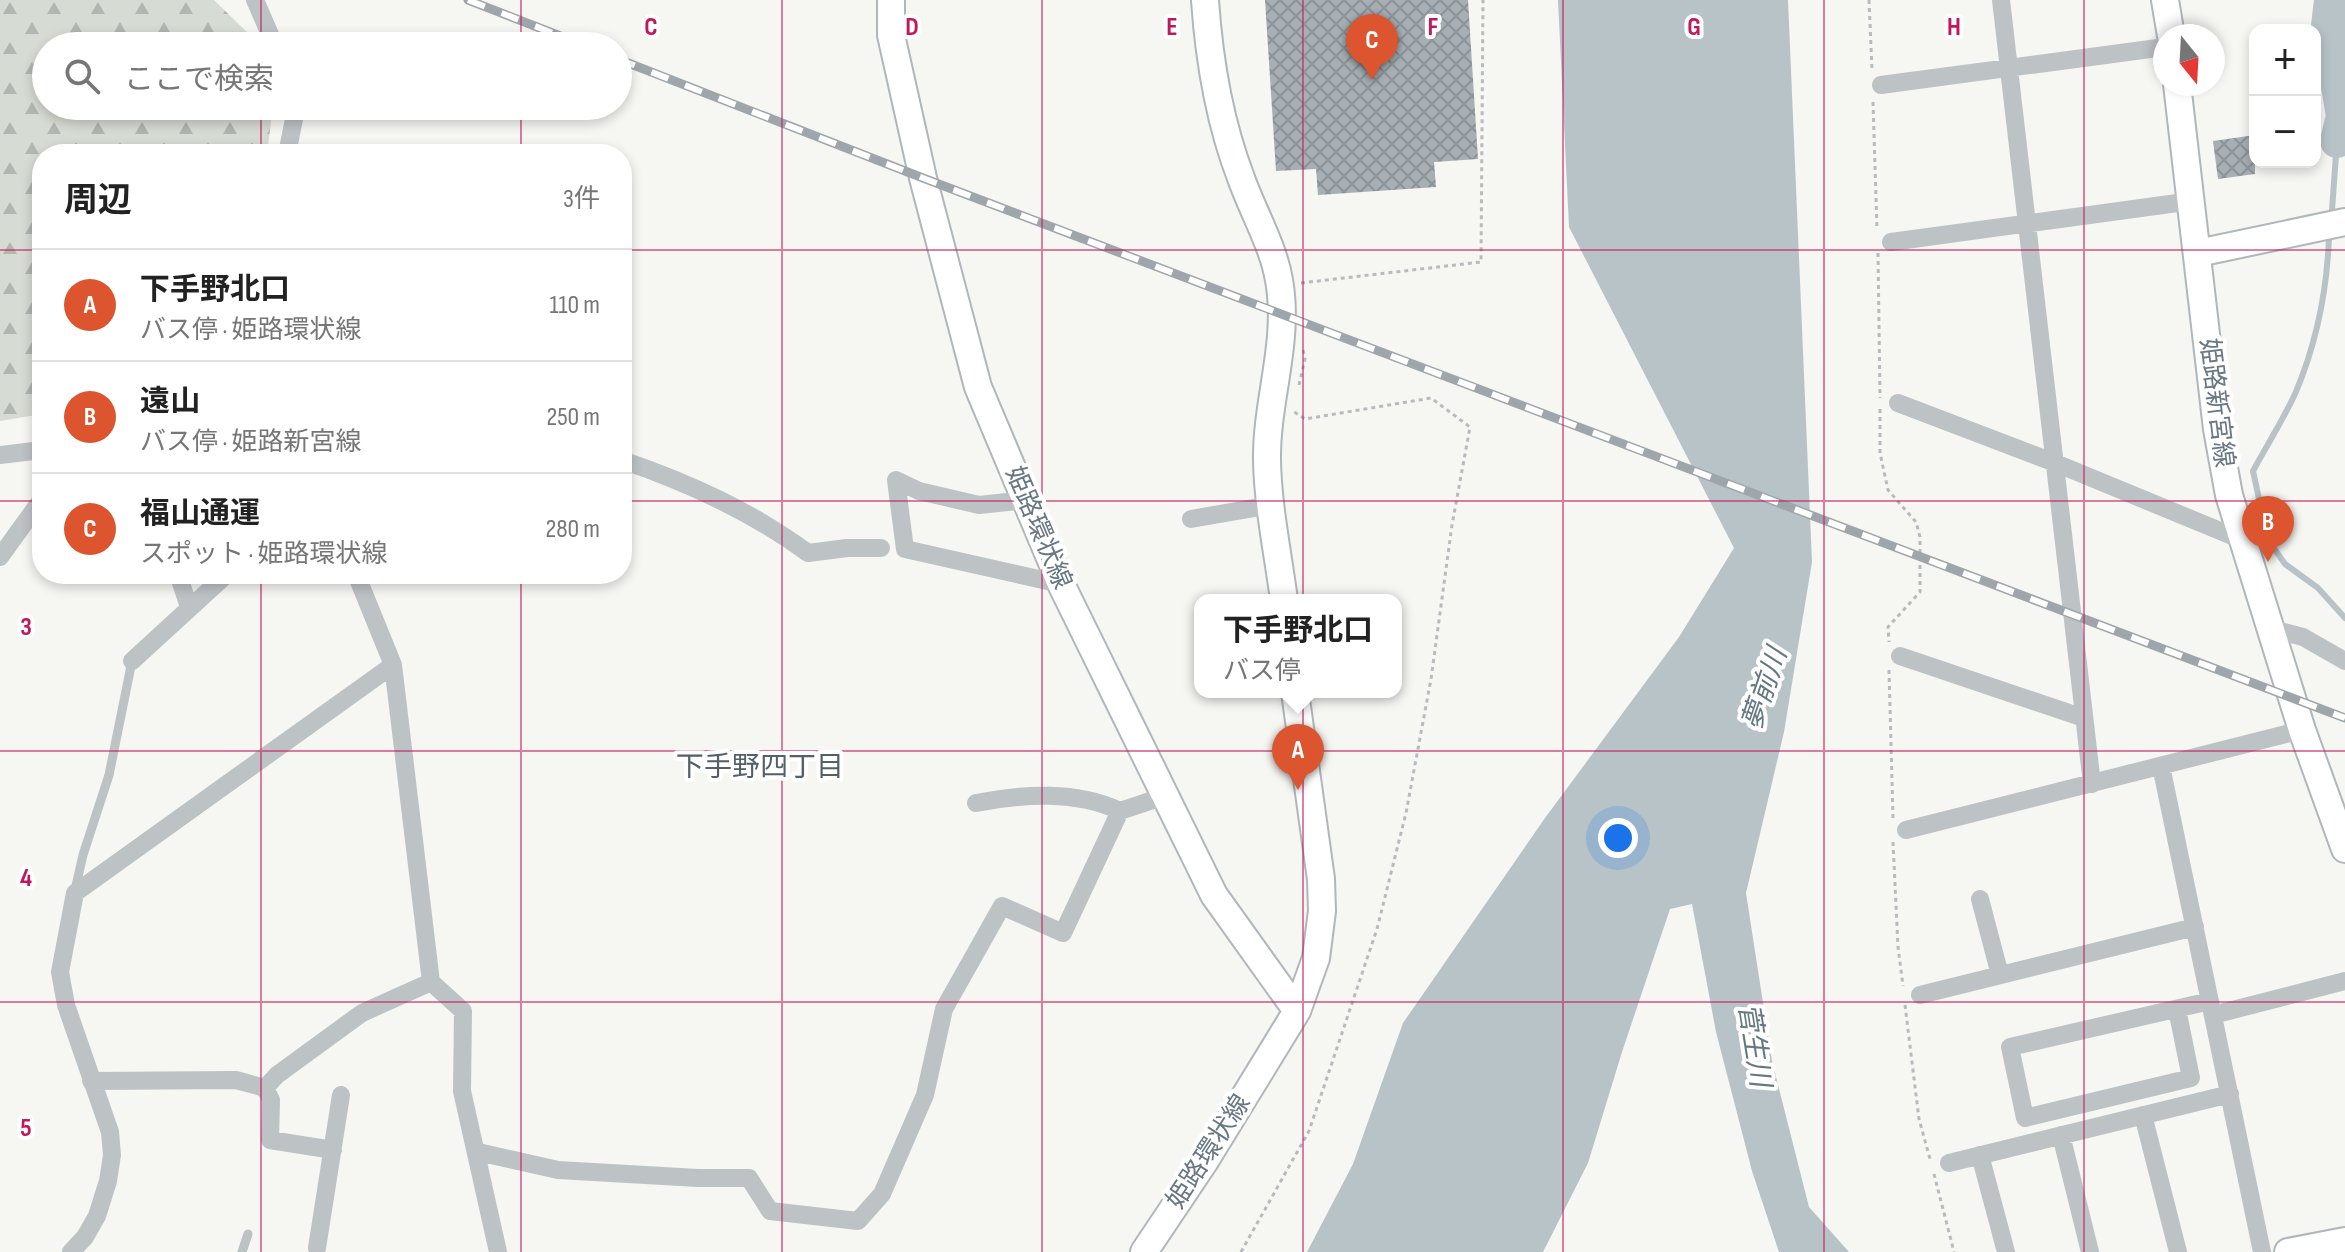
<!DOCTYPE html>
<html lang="ja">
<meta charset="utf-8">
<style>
:root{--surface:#fff;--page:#f2f2f2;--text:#222;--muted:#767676;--line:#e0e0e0;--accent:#dc552e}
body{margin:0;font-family:"Sofia Sans Condensed","Noto Sans JP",sans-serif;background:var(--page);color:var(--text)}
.controls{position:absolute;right:24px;top:24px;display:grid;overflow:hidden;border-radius:16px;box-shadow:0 4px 12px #0003}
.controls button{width:72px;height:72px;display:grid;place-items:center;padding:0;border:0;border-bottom:2px solid var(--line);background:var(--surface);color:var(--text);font:40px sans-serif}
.compass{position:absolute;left:2153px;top:24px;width:72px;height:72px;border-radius:50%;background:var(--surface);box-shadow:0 4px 12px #0003;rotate:162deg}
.you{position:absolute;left:1618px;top:838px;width:28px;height:28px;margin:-20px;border:6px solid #fff;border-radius:50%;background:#1a73e8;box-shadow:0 0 0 12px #1a73e833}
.badge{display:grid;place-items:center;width:52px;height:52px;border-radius:50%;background:var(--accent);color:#fff;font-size:26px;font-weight:700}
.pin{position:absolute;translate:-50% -66px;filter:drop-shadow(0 2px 4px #0008)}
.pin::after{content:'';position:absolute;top:42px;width:28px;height:24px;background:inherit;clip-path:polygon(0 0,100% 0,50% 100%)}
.popup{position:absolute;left:1194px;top:594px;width:208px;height:104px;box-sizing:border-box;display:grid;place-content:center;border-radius:16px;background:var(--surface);filter:drop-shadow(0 2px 6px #0005);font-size:26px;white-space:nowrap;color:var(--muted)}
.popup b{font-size:30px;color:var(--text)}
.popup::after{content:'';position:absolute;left:50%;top:100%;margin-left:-16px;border:16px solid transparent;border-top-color:var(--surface)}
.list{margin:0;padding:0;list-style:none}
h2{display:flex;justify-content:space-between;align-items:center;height:104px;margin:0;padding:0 32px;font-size:34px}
h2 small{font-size:26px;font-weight:400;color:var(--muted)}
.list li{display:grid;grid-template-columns:52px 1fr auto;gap:24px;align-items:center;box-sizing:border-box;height:112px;padding:0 32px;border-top:2px solid var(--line)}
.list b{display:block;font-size:30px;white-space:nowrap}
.list p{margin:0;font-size:26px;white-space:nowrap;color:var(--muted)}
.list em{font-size:26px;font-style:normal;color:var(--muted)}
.icon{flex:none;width:44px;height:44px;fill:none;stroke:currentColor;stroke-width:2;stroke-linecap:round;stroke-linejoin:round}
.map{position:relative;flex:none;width:2345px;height:1252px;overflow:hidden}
.search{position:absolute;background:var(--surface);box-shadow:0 4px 12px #0003;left:32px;top:32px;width:600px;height:88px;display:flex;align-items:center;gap:20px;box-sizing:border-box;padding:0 28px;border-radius:44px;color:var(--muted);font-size:30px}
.panel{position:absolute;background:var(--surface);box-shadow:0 4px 12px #0003;left:32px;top:144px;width:600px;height:440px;border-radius:32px}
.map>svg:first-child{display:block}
</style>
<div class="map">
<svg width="2345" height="1252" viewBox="0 0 2345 1252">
<defs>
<pattern id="forest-firs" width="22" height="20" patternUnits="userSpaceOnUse" patternTransform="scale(2)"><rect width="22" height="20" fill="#d6dbd3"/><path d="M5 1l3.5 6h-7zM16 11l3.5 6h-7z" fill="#b1b6b1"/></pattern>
<pattern id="building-cross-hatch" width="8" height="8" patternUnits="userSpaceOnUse" patternTransform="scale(2)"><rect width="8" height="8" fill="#a7afb4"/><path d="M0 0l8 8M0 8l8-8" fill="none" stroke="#8c9398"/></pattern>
</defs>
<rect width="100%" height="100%" fill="#f6f6f3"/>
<path fill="url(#forest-firs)" d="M0,0h214l42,41 2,5h-212v60h227l-6,48h-225v260l-42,7z"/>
<path fill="#b7c3c7" d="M1558,0h230l24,562 -28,170 -38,161 26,168 37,146 40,45h-70l-27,-81 -36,-139 -24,-128 -22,5 -48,143 -34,111 -45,89h-236l46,-88 50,-141 142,-205 134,-181 55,-89 -165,-321z"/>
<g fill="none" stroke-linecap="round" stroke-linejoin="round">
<path stroke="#b7c3c7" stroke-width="6" d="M2332,210l5,-69
M2329,237c-2,53 -13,108 -34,157 -12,26 -28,51 -42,77l15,69 17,24 33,24 27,30"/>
<path stroke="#b7c3c7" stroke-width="34" d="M2331,0l-3,26 15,90 -6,25"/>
</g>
<path fill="url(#building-cross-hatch)" d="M1265,0h203l10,159 -44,3 2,25 -118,8 -2,-26 -40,2z
M2255,135v39l-37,5 -5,-38z"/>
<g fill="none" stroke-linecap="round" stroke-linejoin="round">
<g stroke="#b0b6ba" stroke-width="30">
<path id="secondary" d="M891,0v35l32,143 55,209 83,197 153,311 83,116
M1205,0c4,59 15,123 36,178 12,34 32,67 38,102 11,62 -13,120 -12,181 1,46 11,93 17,139
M2165,0l6,36
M2177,84l40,345 12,66 73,235 43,119
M2198,253l147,-31
M1144,1252l61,-91 92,-150 19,-53 6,-47 -1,-32 -26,-187
M2288,1252l57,-11"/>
</g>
<path stroke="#b8bbbd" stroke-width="3" stroke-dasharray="4 4" stroke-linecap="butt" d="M1869,0l3,70
M1873,102l4,128
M1878,253l2,145
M1301,283l180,-21 2,-262
M1299,385l6,-26 -2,-10
M1880,409v44l8,37 28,32 4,15v55l-32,35 1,15
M1889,670l4,148
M1893,842l5,105 5,39
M1905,1005l14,114 11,40
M1934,1174l20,78
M1241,1252l68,-121 68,-202 29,-116 25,-134 21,-154 18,-98 -39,-29 -126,21 -12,-8"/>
<path stroke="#bdc2c5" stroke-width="9" d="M75,890l8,-35 26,-80 23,-114
M242,1252l6,-18"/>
<path stroke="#bdc2c5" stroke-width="18" d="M255,0l20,46
M2001,0l91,784
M1881,85l284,-38
M287,154l8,-40 -2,-8
M1891,242l301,-41
M1898,403l155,59 189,78
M0,455l42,-5
M622,460c67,23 129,51 186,93l39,-5h34
M1026,500l-47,5 -60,-14 -23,-11 9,69 156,35
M1191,519l80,-14
M0,557l42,-58
M178,574l11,33
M356,574l37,91 38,317 32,29 -1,80 36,161
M2269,628l34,9 42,24
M1900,656l184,62
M132,661l95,-87
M2161,766l101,486
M976,803c47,-9 100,-13 144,8
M1906,830l396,-100
M1980,899l20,76
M1920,995l275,-68
M2177,1009l14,69 -166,40 -15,-71 200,-46
M2213,1015l132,-34
M91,1081l145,-1 29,8 6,12 -1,40 63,10
M265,1088l12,-13 85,-62 69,-31
M2143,1115l35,137
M2061,1135l29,117
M478,1152l80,18 140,8h51l21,33 88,10 24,-27 43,-99 19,-86 58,-103 61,27 57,-122 45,-15
M1980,1155l26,97
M1949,1163l281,-69
M317,1248l24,-153
M71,1252l14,-15 12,-21 11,-35 4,-26 -2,-23 -44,-127 -6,-33 15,-79 318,-228"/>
<use href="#secondary" stroke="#fff" stroke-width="26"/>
<g stroke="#9fa6ab" stroke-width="9">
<path id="rail" d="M468,0l118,46
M618,59l305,119 1422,540"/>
</g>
<use href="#rail" stroke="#fff" stroke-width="6" stroke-dasharray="18" stroke-linecap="butt"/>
</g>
<path fill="none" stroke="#c2185b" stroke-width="2" stroke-opacity="0.55" d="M261,0v46M521,0v46M782,0v1252M1042,0v1252M1303,0v1252M1563,0v1252M1824,0v1252M2084,0v1252M261,106v48M521,106v48M0,250h42M622,250h1723M0,501h42M622,501h1723M261,574v678M521,574v678M0,751h2345M0,1002h2345"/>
<g text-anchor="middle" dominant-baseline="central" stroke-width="8" stroke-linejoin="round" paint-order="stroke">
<g font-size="26" fill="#677783" stroke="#fff">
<text transform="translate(2216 403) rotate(83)">姫路新宮線</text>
<text transform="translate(1038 528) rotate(67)">姫路環状線</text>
<text transform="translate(1209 1152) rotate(-57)">姫路環状線</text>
</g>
<g font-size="28" font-style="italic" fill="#63787f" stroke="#fff">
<text transform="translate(1765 689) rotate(-71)">夢前川</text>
<text transform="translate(1754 1045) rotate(81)">菅生川</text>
</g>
<g font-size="28" fill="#546069" stroke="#fff">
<text x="760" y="767">下手野四丁目</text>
</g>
</g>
<g font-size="26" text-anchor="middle" font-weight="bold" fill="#c2185b" stroke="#fff" stroke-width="8" stroke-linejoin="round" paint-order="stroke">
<text x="651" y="35">C</text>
<text x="912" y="35">D</text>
<text x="1172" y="35">E</text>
<text x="1433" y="35">F</text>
<text x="1694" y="35">G</text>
<text x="1954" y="35">H</text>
<text x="26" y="635">3</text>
<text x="26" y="886">4</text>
<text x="26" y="1136">5</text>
</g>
</svg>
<div class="controls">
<button>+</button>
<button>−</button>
</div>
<svg class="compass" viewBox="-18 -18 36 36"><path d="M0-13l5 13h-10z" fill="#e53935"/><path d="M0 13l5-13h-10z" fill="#767676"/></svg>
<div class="you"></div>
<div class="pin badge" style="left:1298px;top:790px">A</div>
<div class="popup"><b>下手野北口</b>バス停</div>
<div class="pin badge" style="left:2268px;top:562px">B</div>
<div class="pin badge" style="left:1372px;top:80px">C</div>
<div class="search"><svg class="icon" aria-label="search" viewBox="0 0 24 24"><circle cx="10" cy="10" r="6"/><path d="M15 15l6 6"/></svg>ここで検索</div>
<section class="panel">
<h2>周辺<small>3件</small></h2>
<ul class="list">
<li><span class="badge">A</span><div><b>下手野北口</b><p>バス停 · 姫路環状線</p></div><em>110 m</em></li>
<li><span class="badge">B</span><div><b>遠山</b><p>バス停 · 姫路新宮線</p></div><em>250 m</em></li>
<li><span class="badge">C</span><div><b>福山通運</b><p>スポット · 姫路環状線</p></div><em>280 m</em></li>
</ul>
</section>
</div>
